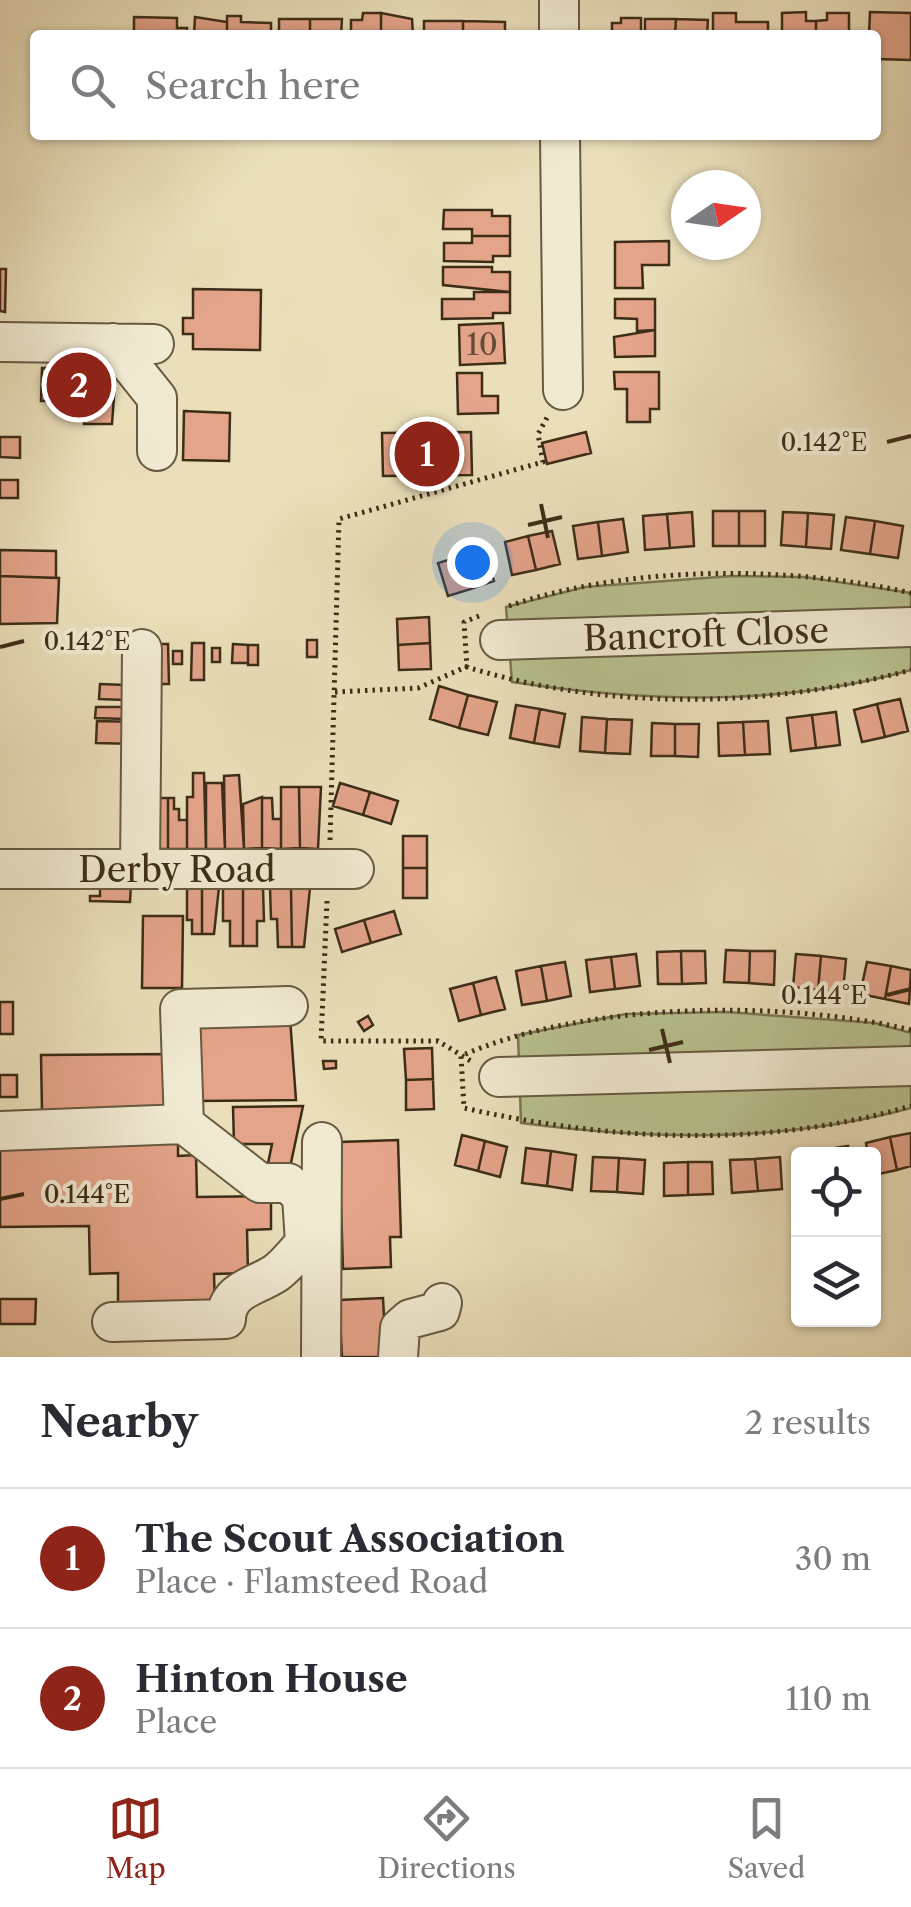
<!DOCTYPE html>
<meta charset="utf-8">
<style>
:root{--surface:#fff;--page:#f2f2f3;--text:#2b2b33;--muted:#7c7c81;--line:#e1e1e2;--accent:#8f2418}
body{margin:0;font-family:"Libre Caslon Text",serif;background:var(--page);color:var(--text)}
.controls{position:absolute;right:30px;bottom:30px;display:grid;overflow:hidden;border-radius:10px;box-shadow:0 2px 8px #0004}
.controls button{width:90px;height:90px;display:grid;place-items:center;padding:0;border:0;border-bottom:2px solid var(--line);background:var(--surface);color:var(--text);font:50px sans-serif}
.compass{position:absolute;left:671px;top:170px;width:90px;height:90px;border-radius:50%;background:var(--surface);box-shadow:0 2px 8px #0004;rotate:77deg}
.you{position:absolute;left:472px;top:562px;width:35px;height:35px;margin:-25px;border:8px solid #fff;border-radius:50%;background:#1a73e8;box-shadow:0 0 0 15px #1a73e833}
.badge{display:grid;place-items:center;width:65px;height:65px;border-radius:50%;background:var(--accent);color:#fff;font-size:32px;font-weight:700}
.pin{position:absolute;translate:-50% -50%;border:5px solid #fff;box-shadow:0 2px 10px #0006}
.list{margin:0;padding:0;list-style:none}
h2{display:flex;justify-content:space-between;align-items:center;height:130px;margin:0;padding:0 40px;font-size:42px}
h2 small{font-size:32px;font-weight:400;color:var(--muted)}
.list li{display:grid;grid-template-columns:65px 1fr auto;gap:30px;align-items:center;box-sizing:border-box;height:140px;padding:0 40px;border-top:2px solid var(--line)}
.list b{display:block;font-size:38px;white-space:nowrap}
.list p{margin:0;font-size:32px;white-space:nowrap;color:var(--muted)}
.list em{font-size:32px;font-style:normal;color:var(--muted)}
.icon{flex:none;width:55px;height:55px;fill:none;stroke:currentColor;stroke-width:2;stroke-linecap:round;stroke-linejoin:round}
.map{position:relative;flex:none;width:911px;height:1357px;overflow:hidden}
.search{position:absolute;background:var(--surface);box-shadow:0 2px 8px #0004;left:30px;right:30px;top:30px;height:110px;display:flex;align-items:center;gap:25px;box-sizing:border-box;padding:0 35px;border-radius:10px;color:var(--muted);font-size:38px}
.sheet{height:410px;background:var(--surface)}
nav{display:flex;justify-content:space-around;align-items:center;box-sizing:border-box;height:140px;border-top:2px solid var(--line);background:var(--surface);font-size:28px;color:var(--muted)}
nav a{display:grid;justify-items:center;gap:5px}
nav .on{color:var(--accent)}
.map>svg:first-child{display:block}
</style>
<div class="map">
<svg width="911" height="1357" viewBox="0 0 911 1357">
<rect width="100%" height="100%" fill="#eadfba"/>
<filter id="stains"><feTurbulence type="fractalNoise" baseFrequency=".002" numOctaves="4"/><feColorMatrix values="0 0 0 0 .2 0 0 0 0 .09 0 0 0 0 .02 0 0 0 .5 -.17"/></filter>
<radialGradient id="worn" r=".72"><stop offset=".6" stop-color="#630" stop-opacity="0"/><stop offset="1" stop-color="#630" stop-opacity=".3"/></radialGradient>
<path fill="#b8c18f" stroke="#7a7753" stroke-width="2.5" d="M732,576l73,1 106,16v77c-130,37 -266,32 -399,12l-6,-75 79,-20z
M726,1012l149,11 36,10v75c-130,35 -258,32 -390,15l-3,-88 108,-21z"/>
<path fill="#e4a48a" stroke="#3d2d17" stroke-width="2.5" d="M806,12v9h10v14h-34v-22z
M870,12l41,1v47l-35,-1v-24h-7z
M363,13h18v22h-30v-15h11z
M381,13l31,6 1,16h-32z
M713,13h23v9h32v13h-55z
M827,13h22v22h-33v-14l11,-1z
M227,16h14v6l30,1v12h-44z
M134,17l43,1v10h10v7h-53z
M195,17l32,5v13h-33z
M621,18h20v17h-29v-12h9z
M279,19h31v16h-31z
M310,19h32l-1,16h-31z
M645,19h31l-1,16h-30z
M676,19l32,1 -1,15h-32z
M424,21h39v14h-39z
M463,21l42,1v13h-42z
M444,210h48v6h18v20h-38v-7h-29z
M472,236h38v20h-17v6l-49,-1v-18h28z
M669,241v24h-27l1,23h-28v-46z
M443,267h49v5h18v20l-67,-7z
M0,269h6l-1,43 -5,-1z
M193,289l68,1 -1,60 -67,-1v-15h-10v-16h10z
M474,292h36v21h-17v5l-51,1v-20h32z
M615,299h40v31l-18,1v-12l-22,-1z
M503,323l2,40 -45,2 -1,-40z
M655,330v26l-40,1 -1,-20z
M42,368l74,1 -4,55h-28v-23h-43z
M614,372h45v37h-9v13h-23v-33h-12z
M457,373h25v23h16v17l-40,1z
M184,411l46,2 -1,48 -46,-1z
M471,432l1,43 -89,1 -1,-43z
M586,432l5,21 -44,11 -5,-21z
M0,437h20v21l-20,-1z
M0,480h18v18h-18z
M713,511h26v35h-26z
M739,511h26v35h-26z
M692,512l2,34 -24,2 -3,-34z
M783,512l25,1 -2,34 -25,-2z
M808,513l26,2 -3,34 -25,-2z
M667,514l3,34 -25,2 -2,-34z
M846,517l29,4 -5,33 -29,-4z
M623,519l5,33 -26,4 -4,-34z
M875,521l28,5 -5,32 -28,-4z
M598,522l4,34 -24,3 -5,-33z
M552,531l8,33 -24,6 -8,-34z
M528,536l8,34 -24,5 -7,-33z
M484,549l10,32 -23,8 -10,-33z
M0,550l56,1v27l-56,-2z
M461,556l10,33 -23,7 -10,-33z
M0,576l59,2 -2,45 -57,1z
M429,617l1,26 -32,2 -1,-26z
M307,640h10v17h-10z
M192,643h12v37h-13z
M430,643l1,26 -32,1 -1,-25z
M153,644h15l1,40h-16z
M233,644l15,1v18h-16z
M248,645h10v20h-10z
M212,648h8v14h-8z
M173,651h9v13h-9z
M100,684l25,1v15l-26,-1z
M439,686l29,9 -9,33 -29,-9z
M468,695l29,7 -9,33 -29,-7z
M900,699l8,32 -23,6 -8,-33z
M877,704l8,33 -23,5 -8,-32z
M516,705l24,4 -6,34 -24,-5z
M96,707h28v12l-29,-1z
M540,709l25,5 -6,33 -25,-4z
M836,712l4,33 -24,3 -4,-33z
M812,715l4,33 -25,3 -4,-33z
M582,717l25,2 -2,34 -25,-2z
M607,719l25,1 -2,34 -25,-1z
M97,721l41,1 -1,22 -41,-1z
M768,721l2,33 -25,1 -2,-33z
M743,722l2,33 -26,1 -1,-33z
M652,723l23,1v32h-24z
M675,724h24l-1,33 -23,-1z
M193,773h11l2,76h-19v-52h6z
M239,775l5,74h-19l-1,-73z
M206,783h16l3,66h-19z
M340,783l30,9 -7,23 -30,-9z
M281,787h18l1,61 -19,1z
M299,787h22l-3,62 -18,-1z
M370,792l28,9 -7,23 -28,-9z
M262,797v51l-18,1 -1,-45z
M158,798h10v51h-18z
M168,798h6v11h5v11h8v29h-19z
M262,798h10l1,21h8v30l-19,-1z
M403,836h24v32h-24z
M403,868h24v30h-24z
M100,882h31l-1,20 -40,-1v-5h10z
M187,887h15v47h-10v-14h-5z
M202,887h17l-5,47h-12z
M223,888h20v58h-13v-25h-7z
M243,888h20l1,33h-7v25h-14z
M270,888h21l1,59h-14l-1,-28h-6z
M291,888h19l-6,59h-12z
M394,911l7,23 -30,9 -7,-23z
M143,916h40l-1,72h-40z
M364,920l7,23 -29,9 -7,-23z
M726,950l24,1 -1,32 -25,-1z
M681,951l1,33h-24l-1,-32z
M681,951h24l1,32 -24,1z
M750,951h25l-1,34 -25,-2z
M636,954l4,32 -25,3 -4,-32z
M796,954l25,2 -3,34 -25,-3z
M821,956l25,3 -3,33 -25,-2z
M611,957l4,32 -25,3 -4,-32z
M565,962l6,34 -24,5 -6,-35z
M867,962l24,4 -6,33 -25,-5z
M541,966l6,35 -25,4 -6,-34z
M891,966l20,4 -2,34 -24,-5z
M496,977l9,32 -24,6 -8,-32z
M473,983l8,32 -22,6 -9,-32z
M0,1002h13v32h-13z
M368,1016l5,9 -9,6 -6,-9z
M290,1018l6,82 -102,1v-82z
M432,1048l1,31 -27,1 -2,-31z
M170,1054l1,56 -129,2 -1,-57z
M323,1061h13v7l-12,1z
M0,1075h17v22h-17z
M433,1079l1,30 -28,1v-30z
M303,1106l-15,71 -22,-4 6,-29h-38l-1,-37z
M911,1133v33l-14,4 -7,-33z
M462,1135l23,6 -7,30 -23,-6z
M890,1137l7,33 -23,5v-21h-6l-2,-11z
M398,1140l3,97h-11l1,30 -48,2 -4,-127z
M178,1141v15l18,-1 1,42 74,-1v33l-24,1 1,43 -34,1 1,36h-97v-37l-28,1 -1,-48 -89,1v-84z
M485,1141l22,6 -7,30 -22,-6z
M848,1146l1,8h-25l-1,-4z
M526,1148l25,3 -4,35 -25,-3z
M551,1151l25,4 -4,35 -25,-4z
M593,1157l26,1 -2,34 -26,-1z
M780,1157l2,32 -24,2 -3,-32z
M619,1158l26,2 -2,34 -26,-2z
M755,1159l3,32 -26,2 -2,-33z
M688,1162h24l1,32 -25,1z
M688,1162v33l-24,1v-33z
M383,1298l3,59h-44l-3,-57z
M0,1299h36l-1,25h-35z"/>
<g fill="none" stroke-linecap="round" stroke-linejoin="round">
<g stroke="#685a40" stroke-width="42">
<path id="minor" d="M559,0v35
M560,135l3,255
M0,342l154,2
M113,343l44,55v53
M500,640l411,-13
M0,869h354
M140,869l2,-220
M499,1077l412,-11
M0,1131l184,-7 -4,-115 108,-3
M112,1322l114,-3c1,-30 29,-32 50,-46 11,-8 20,-20 29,-30l-3,-47 -14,-13h-28l-76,-59
M321,1357l1,-215
M398,1357l2,-29 10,-9 30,-8 2,-8"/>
</g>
<path stroke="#3d2d17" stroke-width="5" stroke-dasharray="2.5 5" stroke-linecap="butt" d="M509,606c119,-41 280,-41 402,-13
M479,616l-15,6 3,45c142,44 301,41 444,3
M335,692l83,-4 50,-22
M330,840l9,-321 204,-57 -5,-28 11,-20
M327,901l-6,140h117l36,22
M911,1030c-129,-31 -329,-28 -450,26l3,52c148,33 299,41 447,-2"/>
<use href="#minor" stroke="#f1ead2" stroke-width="38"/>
</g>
<path fill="none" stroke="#3d2d17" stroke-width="4" d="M887,442l24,-6M541,504l7,34M528,525l34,-8M0,647l24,-6M887,995l24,-6M662,1029l8,34M649,1050l34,-8M0,1199l24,-5"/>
<g text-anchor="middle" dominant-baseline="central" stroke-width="8" stroke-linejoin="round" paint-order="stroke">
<g font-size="30" fill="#674b34">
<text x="482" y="344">10</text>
</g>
<g font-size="35" fill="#3d2d17" stroke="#f1ead2">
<text transform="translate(706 634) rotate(-2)">Bancroft Close</text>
<text x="177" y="869">Derby Road</text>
</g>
</g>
<g font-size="25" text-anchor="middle" fill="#3d2d17" stroke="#f1ead2" stroke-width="8" stroke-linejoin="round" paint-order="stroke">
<text x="824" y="451">0.142°E</text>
<text x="87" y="650">0.142°E</text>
<text x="824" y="1004">0.144°E</text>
<text x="87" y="1203">0.144°E</text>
</g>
<rect width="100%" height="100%" filter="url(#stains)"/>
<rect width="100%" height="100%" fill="url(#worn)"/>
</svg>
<div class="controls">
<button><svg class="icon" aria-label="locate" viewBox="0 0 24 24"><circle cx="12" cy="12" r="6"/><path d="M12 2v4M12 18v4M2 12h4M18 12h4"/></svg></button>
<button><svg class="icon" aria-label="layers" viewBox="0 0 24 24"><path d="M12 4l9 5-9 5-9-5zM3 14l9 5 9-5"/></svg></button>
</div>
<svg class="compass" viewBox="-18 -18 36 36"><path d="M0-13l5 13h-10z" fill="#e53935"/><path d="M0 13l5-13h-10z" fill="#7c7c81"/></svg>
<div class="you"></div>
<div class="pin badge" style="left:427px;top:454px">1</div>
<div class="pin badge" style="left:79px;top:385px">2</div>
<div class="search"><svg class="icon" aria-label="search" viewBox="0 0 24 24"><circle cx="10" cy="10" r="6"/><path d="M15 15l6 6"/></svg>Search here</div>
</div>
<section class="sheet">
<h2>Nearby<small>2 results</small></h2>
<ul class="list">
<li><span class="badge">1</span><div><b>The Scout Association</b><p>Place · Flamsteed Road</p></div><em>30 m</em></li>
<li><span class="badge">2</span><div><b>Hinton House</b><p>Place</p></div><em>110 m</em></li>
</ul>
</section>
<nav>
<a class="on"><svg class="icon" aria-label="map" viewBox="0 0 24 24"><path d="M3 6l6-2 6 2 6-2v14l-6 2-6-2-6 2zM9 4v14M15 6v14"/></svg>Map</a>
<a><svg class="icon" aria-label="directions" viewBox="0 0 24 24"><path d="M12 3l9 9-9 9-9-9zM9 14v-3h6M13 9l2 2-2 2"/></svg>Directions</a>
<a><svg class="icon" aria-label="saved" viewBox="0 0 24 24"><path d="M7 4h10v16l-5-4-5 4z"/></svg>Saved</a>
</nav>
